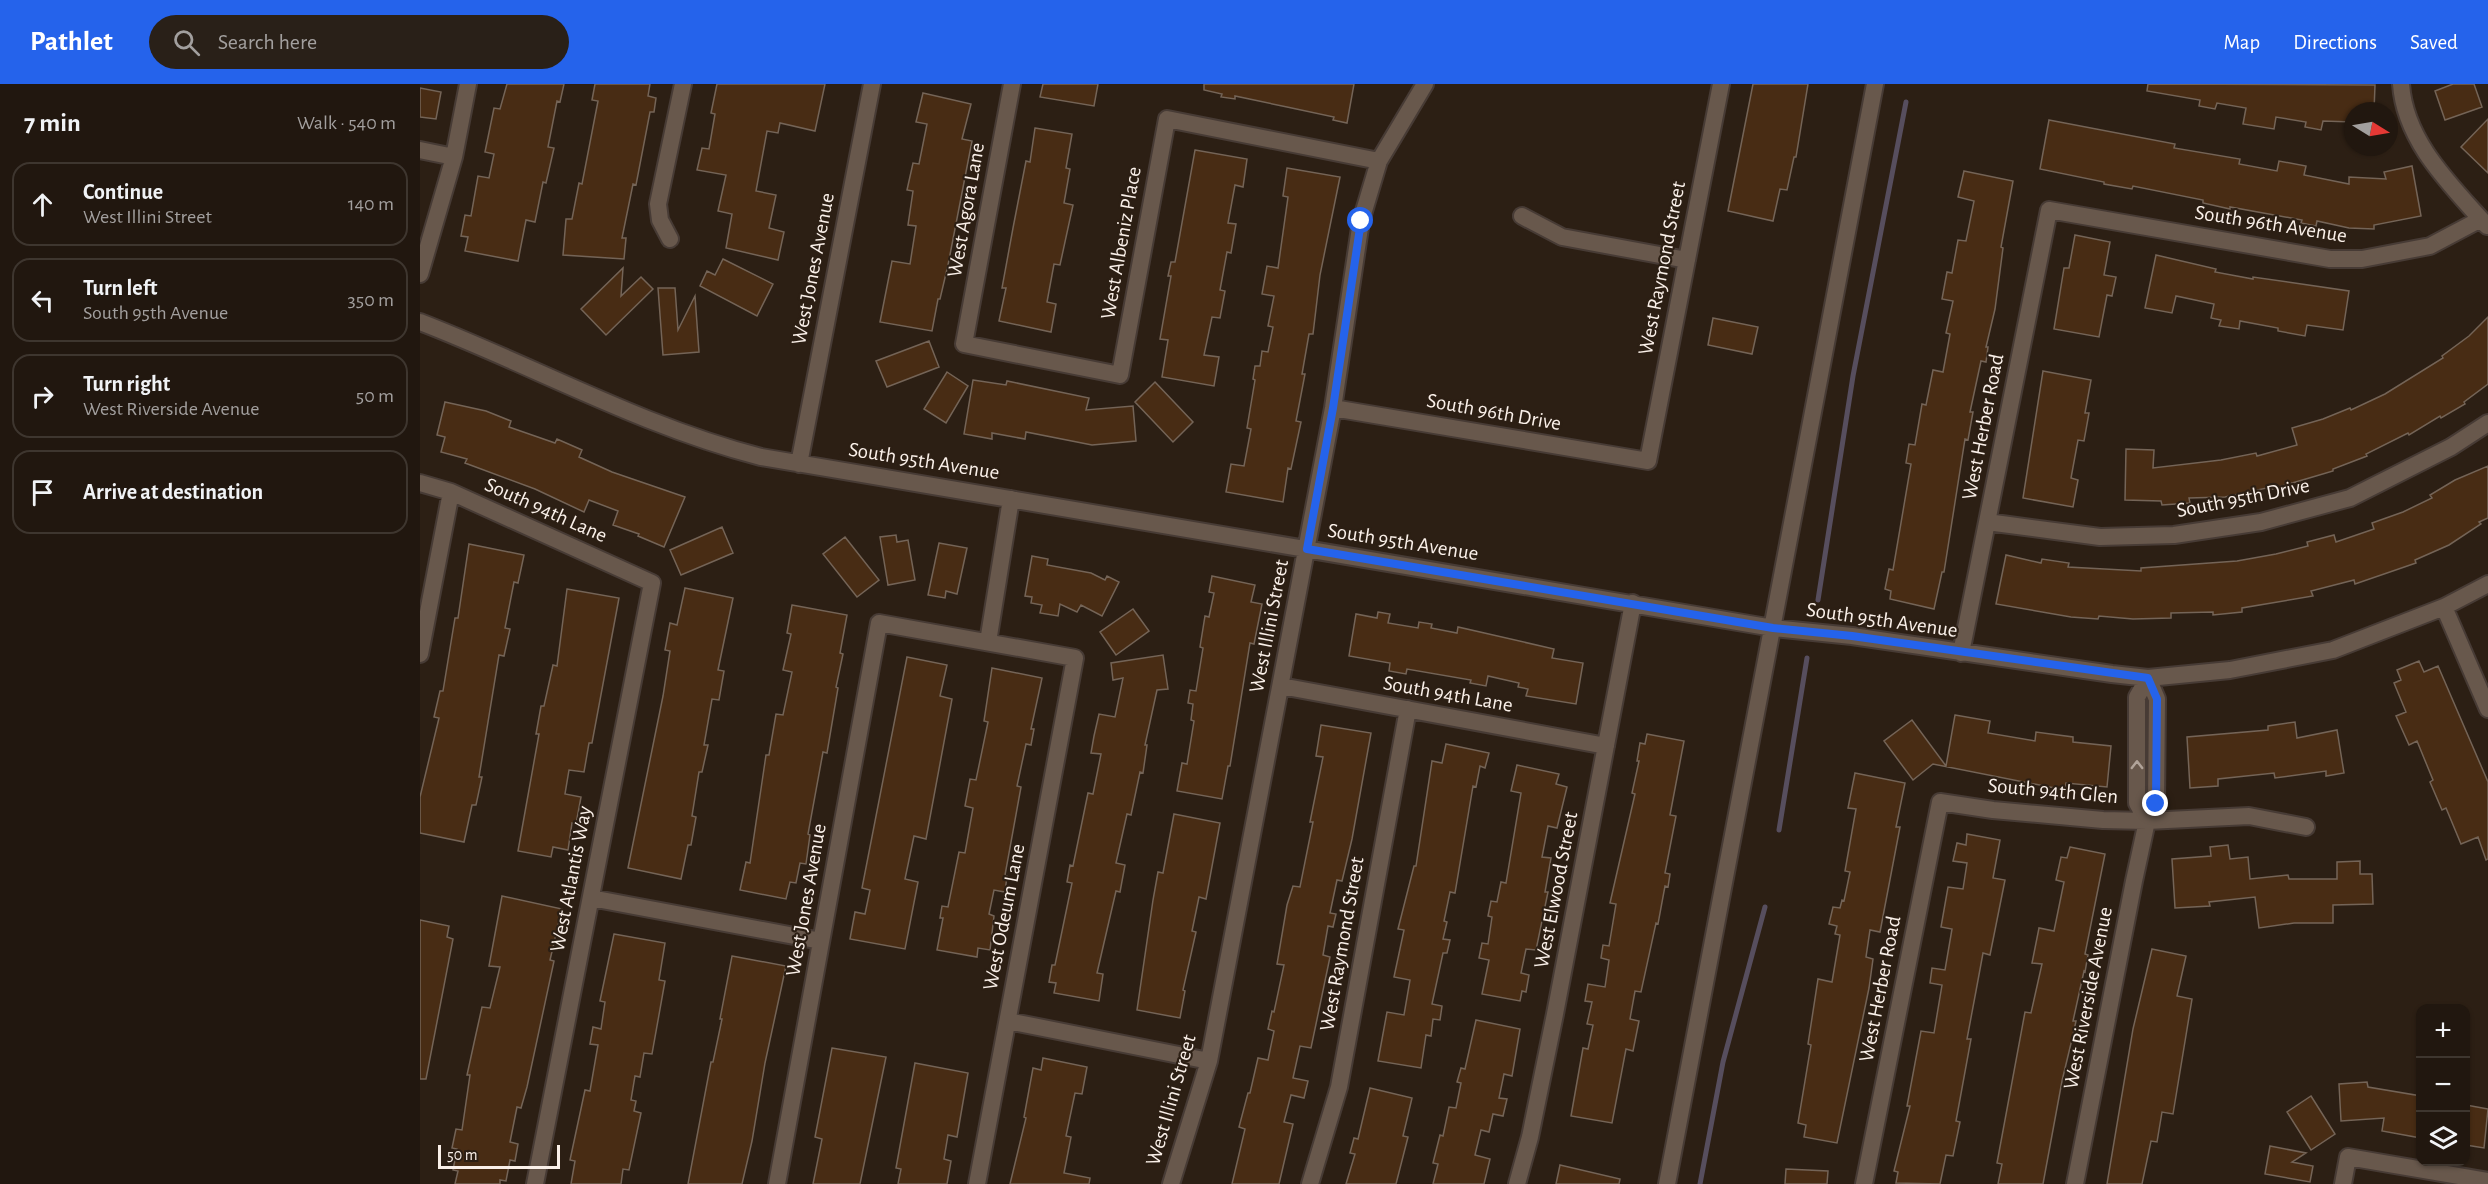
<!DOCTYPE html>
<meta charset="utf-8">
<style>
:root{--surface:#21170f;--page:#292018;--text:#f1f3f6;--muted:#a29f9e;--line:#3e362f;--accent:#2563eb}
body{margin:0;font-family:"Alegreya Sans",sans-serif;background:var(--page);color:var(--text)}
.controls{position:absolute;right:18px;bottom:18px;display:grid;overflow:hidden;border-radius:12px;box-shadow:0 2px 4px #0004}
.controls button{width:54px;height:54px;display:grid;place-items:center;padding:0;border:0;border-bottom:2px solid var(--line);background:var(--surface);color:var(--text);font:30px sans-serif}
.compass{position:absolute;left:1924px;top:18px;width:54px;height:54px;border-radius:50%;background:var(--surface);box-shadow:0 2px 4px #0004;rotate:101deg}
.scale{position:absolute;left:18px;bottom:15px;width:122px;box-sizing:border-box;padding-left:6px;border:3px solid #faf0e9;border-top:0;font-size:16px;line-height:21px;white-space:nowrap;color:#faf0e9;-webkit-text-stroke:4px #2c1f14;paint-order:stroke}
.stop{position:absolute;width:18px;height:18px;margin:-14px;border:4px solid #2563eb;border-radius:50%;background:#fff}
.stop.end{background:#2563eb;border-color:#fff;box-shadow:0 2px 6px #0008}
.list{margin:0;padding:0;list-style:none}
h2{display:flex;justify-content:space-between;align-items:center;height:78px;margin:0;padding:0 24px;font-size:26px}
h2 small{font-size:20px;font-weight:400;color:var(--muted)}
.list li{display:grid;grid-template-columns:39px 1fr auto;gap:18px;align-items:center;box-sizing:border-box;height:84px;margin:0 12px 12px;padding:0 12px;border:2px solid var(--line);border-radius:18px}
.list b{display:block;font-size:22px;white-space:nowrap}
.list p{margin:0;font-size:20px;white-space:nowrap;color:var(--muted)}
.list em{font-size:20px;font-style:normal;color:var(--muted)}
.icon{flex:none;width:33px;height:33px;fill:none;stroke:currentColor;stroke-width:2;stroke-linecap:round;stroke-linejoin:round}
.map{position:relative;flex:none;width:2068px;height:1100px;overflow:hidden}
header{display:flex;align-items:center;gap:36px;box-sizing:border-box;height:84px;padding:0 30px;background:var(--accent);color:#fff}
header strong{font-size:28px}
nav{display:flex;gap:33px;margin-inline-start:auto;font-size:21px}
.search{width:420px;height:54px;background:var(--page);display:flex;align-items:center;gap:15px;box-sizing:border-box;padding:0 21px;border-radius:33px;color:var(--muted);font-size:22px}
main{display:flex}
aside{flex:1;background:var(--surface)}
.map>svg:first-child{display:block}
</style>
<header>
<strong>Pathlet</strong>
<div class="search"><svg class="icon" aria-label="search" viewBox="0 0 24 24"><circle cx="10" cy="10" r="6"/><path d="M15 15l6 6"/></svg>Search here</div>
<nav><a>Map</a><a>Directions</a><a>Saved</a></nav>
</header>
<main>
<aside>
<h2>7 min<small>Walk · 540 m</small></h2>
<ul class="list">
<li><svg class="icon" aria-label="ahead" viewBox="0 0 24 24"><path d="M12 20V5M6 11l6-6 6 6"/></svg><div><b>Continue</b><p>West Illini Street</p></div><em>140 m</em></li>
<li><svg class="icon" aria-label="left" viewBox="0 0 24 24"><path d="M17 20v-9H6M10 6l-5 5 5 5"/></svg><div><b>Turn left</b><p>South 95th Avenue</p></div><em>350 m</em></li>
<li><svg class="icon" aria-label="right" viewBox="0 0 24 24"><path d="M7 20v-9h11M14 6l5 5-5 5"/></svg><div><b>Turn right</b><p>West Riverside Avenue</p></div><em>50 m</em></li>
<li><svg class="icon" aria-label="arrive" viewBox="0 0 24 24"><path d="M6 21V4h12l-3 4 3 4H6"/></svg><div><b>Arrive at destination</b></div></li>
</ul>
</aside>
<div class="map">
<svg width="2068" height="1100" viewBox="0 0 2068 1100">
<rect width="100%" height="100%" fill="#2c1f14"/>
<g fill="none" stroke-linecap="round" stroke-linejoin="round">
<path stroke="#574e5e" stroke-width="5" d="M1398,516l35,-224 53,-274
M1359,746l28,-172
M1280,1100l23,-122 42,-155"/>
</g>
<path fill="#482c14" stroke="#746457" stroke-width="1.5" d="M87,0h57l-4,18 -3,-1 -9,46 6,1 -8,35 -3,-1 -8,40 -9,-2 -8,41 -53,-10 3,-14 -7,-1 4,-21 6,1 7,-40 11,2 5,-24 -9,-2 9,-44 6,1z
M175,0h55l-2,12 8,2 -2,14h-4l-14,73 -3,-1 -11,54h4l-2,21 -61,-4 3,-36h6l7,-36 3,1 16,-83 -6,-1z
M297,0h108l-10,47 -35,-8 -2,10 -11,-2 -11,60 20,4 -7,33 15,4 -6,28 -52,-12 6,-34 -14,-3 8,-36 -29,-5 5,-22 7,1 6,-35 -4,-1z
M623,0h55l-4,22 -54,-9z
M784,0h150l-7,39 -14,-3 1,-3 -47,-10 -52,-11v3l-14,-2 1,-3 -18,-4z
M1333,0h55l-12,73h-2l-7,33 -7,-1 -7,32 -45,-10z
M1728,0l227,1 -1,26h-21v11l-30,-1 -2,9 -16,-3 1,-5 -30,-5 -2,12 -31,-5 3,-16 -29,-5 -2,6 -16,-3 1,-6 -53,-9z
M2033,0h21l8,23 -37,13 -10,-29z
M0,4l21,4 -5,27 -16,-2z
M503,9l48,11 -9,35 10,2 -24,124 -8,34h-2l-6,32 -52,-9 12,-61 18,3 6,-38 -8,-1 5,-34 -6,-1 6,-27 6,1 8,-40 -11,-2z
M2068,35v54l-27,-26z
M1629,36l126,24 -1,4 66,11 -1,5 38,7 2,-10 27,5 -2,9 45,9v-7l37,2 -2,-7 28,-6 9,50 -47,9v4l-25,-1 -32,-7 -1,5 -15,-3 1,-3 -72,-13v2l-27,-6v-3l-70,-14 -1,3 -28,-5v-2l-64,-13z
M615,44l37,6 -6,34 4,1 -6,34 9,2 -13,60 -6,-1 -7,38 9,2 -5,28 -52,-11 7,-33h-4l11,-60 13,-67 4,1z
M775,66l52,9 -4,28 -8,-2 -7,38 8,1 -5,29 -4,-1 -7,38 5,1 -5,27 -8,-1 -8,38 15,2 -5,29 -52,-9 6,-37 -8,-1 11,-63h-3l3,-14h4z
M867,84l53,9 -20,98 -7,59h-4l-7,40h3l-9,47 5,1 -10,47 -3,-1 -5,34 -57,-10 5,-28 13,2 7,-37 -4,-1 8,-48 -2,-1 2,-13h5l2,-15 6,1 5,-25 -5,-1 6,-30 -12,-2 5,-28 11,2 10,-71 -5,-1z
M1544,87l49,10 -12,66 2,1 -8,61 -9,38h2l-2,15 -5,-1 -11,51h3l-5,28 -3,-1 -21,133h-2l-8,37 -44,-10 1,-8 -6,-2 4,-20 4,1 18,-106 -5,-1 3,-19 6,1 7,-41 4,1 7,-35 10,2 7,-38 -4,-1 7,-32 -11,-2 5,-27 5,1 6,-33 8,1 8,-40 -16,-4z
M1655,151l35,7 -6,33 12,2 -4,19 -5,-1 -8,42 -45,-8 10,-61h5z
M1736,171l60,14 -1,3 38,7v-2l96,14 -6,39 -36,-5 -2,11 -27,-5v-3l-38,-7 -1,8 -20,-3 2,-6 -10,-2 3,-14 -38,-8 -4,17 -27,-5z
M303,175l50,25 -16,32 -57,-30 7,-15 8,4z
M203,184l-2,28 20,-19 12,12 -47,46 -25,-26z
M238,204h17l3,42 17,-34 4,56 -36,3z
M2068,233v67l-24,18 1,2 -24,14 -1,-2 -31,19 -1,-2 -42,21 1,2 -34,13v2l-61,18 -1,-2 -46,10 -36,1 1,5 -28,2 -1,-4 -36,-1 1,-51 28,1 -1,18 68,-8 35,-7 1,3 40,-11 -5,-17 31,-9 27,-11 1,2 34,-16 58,-36 -1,-2 27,-20z
M1293,234l45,9 -6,27 -44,-9z
M509,257l10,26 -52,20 -11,-26z
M1623,287l48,9 -6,33h4l-5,28 -6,-1 -7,38 7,2 -5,27 -50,-9z
M527,288l21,14 -22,37 -22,-14z
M553,296l33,5 1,-4 82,17 -3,12 47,-4 3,35 -44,4 -66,-13 -1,7 -33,-6v6l-28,-5z
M735,298l38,40 -20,20 -38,-40z
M25,318l41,9 25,10 -2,6 46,16 2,-4 25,11 -3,7 33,15 73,25 -21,50 -26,-11 1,-2 -26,-9 5,-14 -29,-11 -5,12 -49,-23 -70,-26 2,-4 -26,-7 4,-15 -8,-2z
M2068,382v52l-9,4 2,2 -32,21 -34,15 1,3 -61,21 -1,-4 -43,11 2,5 -71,12v4l-29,3v-3l-42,1v5l-38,1 -34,-3 -1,3 -27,-2 -75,-13 10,-49 35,8 1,-4 27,4 -1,4 73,4v-3l96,-7 39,-7 32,-8 -1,-4 27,-7 2,7 38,-13 -2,-6 31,-11 29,-14 -2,-3 25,-15z
M302,443l11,26 -52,22 -11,-25z
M476,451l1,7 11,-2 7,40 -27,5 -8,-48z
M425,453l34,43 -22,17 -34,-43z
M519,459l28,5 -10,46 -11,-3 -1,7 -17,-3z
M49,460l55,11 -6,28 -4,-1 -9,46 5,1 -6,27 -5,-1 -20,122h3l-6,28h-4l-8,37 -44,-9v-36l19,-79 -5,-1 6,-26h3l12,-73h3z
M612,472l16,3 -1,6 44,8 14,7 2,-4 12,6 -17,34 -21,-11 -4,7 -17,-8 -2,12 -18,-3 2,-8 -11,-2 1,-6 -7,-1z
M792,492l43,9 -4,17 11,2 -8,40 -4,-1 -20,123h-2l-6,33 -45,-8 5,-28 5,1 7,-43 -3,-1 2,-16 -5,-1 2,-13 6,1 7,-43 -3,-1 5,-31 4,1 5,-24 -5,-1z
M265,504l48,10 -15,72 6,1 -5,29 -7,-1 -8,46h4l-6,27h-3l-7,44 4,1 -5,28h-3l-7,34 -53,-11 35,-172 7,-45 -5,-1 5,-27 7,2z
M147,505l52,9 -27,145h-3l-5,29 -15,-2 -4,24 16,3 -5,27 -4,-1 -4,27 -15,-3 -2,10 -33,-6 21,-117h-3l5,-28h3l9,-41 4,1z
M372,521l55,10 -7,38 3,1 -7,33 2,1 -11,65 -4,-1 -15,82 2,1 -4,29 -6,-1 -4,20 -6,-1 -4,17 -46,-9 6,-28 4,1 16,-108h3l7,-41 7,1 9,-43 -9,-2 8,-36 -4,-1z
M713,525l16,22 -33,24 -16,-23z
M958,528l12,2 -2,9 30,5 1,-6 13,2 -1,4 26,5 1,-6 96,22 -2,9 31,5 -7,41 -50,-8 2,-7 -10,-2 1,-4 -31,-7 -2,10 -16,-3 1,-3 -64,-11 -1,5 -17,-3 1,-8 -41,-7 7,-42 21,4z
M743,571l5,34 -11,1 -12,55h2l-4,28 -3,-1 -9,43 -4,-1 -11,49 9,2 -5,27 -4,-1 -19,82 6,1 -4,27 -45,-8 2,-10 -7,-1 3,-17h3l17,-82 -5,-1 3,-17 3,1 15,-73 5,1 8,-40 -10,-1 3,-17 5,-22 16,3 8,-39 -10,2 -2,-17z
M487,573l40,8 -7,31 12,3 -26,140 -12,-3 -9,43 13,3 -13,67 -55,-10 5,-27 10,2 5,-24 -8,-2z
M1999,577l5,11 14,-6 50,116v77l-2,1 -8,-23 -17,7 -15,-36 -4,2 -12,-28 3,-2 -16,-39 -8,4 -13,-29 10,-4 -12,-29 7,-3 -4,-10z
M572,584l50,10 -11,51h3l-3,16 -5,-1 -9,42 4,1 -16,88 2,1 -2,16 -11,-2 -5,24 5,2 -4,34 -12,-2 -1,9 -40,-7 6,-32h-3l2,-12 6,1 11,-55 6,1 8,-45 -8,-2 5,-27 6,1 12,-58 -4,-1z
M1535,631l35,6 -2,12 47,8 1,-9 37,5v5l38,4 -4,41 -41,-4 -1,7 -132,-26 -20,16 -29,-39 28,-21 34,46z
M1875,638l2,16 40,-8 7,43 -18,3v-5l-51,7 -1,-5 -56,6v7l-28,2 -3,-51 81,-7v-4z
M901,641l50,8 -19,106 -10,42 -5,-1 -7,33 6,1 -3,13 -5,-1 -5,29 7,2 -19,91 -11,-2 -7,32 15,3 -4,17 -13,-3 -7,27 9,2 -14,60h-47l13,-55 -6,-2 9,-34h2l8,-35 10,2 6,-29 -6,-2 4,-18 2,1 10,-47 -7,-1 10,-59 6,-19 7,1 13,-65h-3l13,-65 -7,-1z
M1227,650l37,7 -14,74 6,1 -11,57 5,1 -2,13 -3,-1 -7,38 -2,-1 -15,69 -6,-1 -5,28 9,2 -6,30 -7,-2 -14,74 -41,-7 12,-68 5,1 5,-24 -6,-1 5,-22 -7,-1 3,-17 17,3 4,-27 -8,-2 2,-13 6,1 7,-42 -6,-1 25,-109 -3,-1 7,-32h-2l3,-18 5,1z
M1026,660l43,9 -4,15 -5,-2 -4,21 -3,-1 -18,107 -5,-1 -6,29 3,1 -4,17 7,1 -3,13h-4l-11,51 10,2 -2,14 -7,-1 -2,17 -5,-1 -5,33 -43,-7 9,-49 17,3 6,-35 -16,-3 10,-47 -6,-1 16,-63h2l16,-105 10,2z
M1097,681l42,9 -3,10 11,3 -10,41 -9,-2 -6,31 9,1 -6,34h3l-12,58 -10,-1 -5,24 8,2 -3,17 -4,-1 -2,10 -38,-7 7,-34 -10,-2 3,-15 6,1 4,-27 -4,-1 3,-15 6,1 4,-20 5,1 15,-90 -10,-2z
M1435,689l50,10 -9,44h4l-20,105 -10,-2 -4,27 7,2 -4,29 -32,155 -33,-6 2,-12 -8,-2 13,-78 -3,-1 10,-65 14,3 8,-47 -5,-1 2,-8 -8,-2 4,-17 7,1 2,-8 2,1 6,-29 -5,-1 11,-62 -8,-1z
M754,730l46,9 -14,76 -7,-2 -7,34 4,1 -13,58 2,1 -5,27 -43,-8 16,-110 5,-28 5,1z
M1547,750l33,6 -7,38 12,2 -15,75 -7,-2 -7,38 -9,48h4l-15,82 4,1 -7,34 -7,-1 -6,29 -44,-1 2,-11 -4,-1 16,-65h-3l14,-75 13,2 8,-48 -12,-2 2,-15 13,2 7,-41 -11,-2 7,-40 15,2 4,-26 -14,-2 4,-18 9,2z
M1808,761l2,14 18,-2 2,22 38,-4 1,4h48v-17l23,-1v13h12l1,30 -40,1v18h-39l-35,5 -4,-31 -46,5 1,4 -35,2 -3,-49 39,-3 -1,-9z
M1650,763l35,7 -20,100 3,1 -3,17 -1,-1 -11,50h3l-3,14 -11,46 -19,103h-45l4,-20 -5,-1 28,-151 6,1 11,-49 -10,-1 7,-35 15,3 10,-49 -8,-2 5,-23 6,1z
M82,812l60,13 -12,51 4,1 -27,126 -6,21 -4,-1 -7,35 8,2 -3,17 -5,-1 -4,21 -6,-1v4h-45l3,-13 -5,-1 4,-21 -5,-1 4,-19 6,1 8,-55h-3l7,-32 8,-36 8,1 10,-41 -11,-1z
M0,836l29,6 -2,11 6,2 -27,140h-6z
M194,850l51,9 -6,37 6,1 -13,73 -8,-1 -4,24 -5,-1 -4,24 5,1 -2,10 7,2 -12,57 -6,-1 -2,15h-50l4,-23 -5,-1 15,-70 5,1 8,-46 -8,-1 3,-17 8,2 4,-27 -5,-1z
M1732,865l34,7 -9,40 15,3 -19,115 -11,-2 -5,30 -6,-1 -9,43h-35l26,-155z
M312,872l54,10 -21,97 -13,78 -10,43h-54l23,-122h2l9,-43h-2z
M1056,936l44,9 -8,47 -8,-2 -5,24 8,1 -4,17 -10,-2 -4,18 -8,-2 -6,25 15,4 -6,25h-51l5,-20 -5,-1 7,-28 3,1 6,-29 7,1 5,-25 -4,-1 4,-14 4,1z
M412,964l54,9 -26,127h-47l9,-45 -7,-2z
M623,974l44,9 -5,27 -7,-1 -9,43 5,1 -7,36 26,5 -1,6h-79l16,-66 -2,-1 9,-49 8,2z
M495,979l53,10 -11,64 -9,-2 -4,24 7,2 -4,23h-49l3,-15 -5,-1z
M1947,998l1,5 53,9v42l-39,-7 2,-13 -43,3 -2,-37z
M950,1004l42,10 -9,38 5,1 -12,47h-50l9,-30 -5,-1 4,-15 4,1z
M1891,1012l24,38 -24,16 -24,-38z
M2046,1021l22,4 -4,39 -18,-3z
M1850,1062l36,7 -14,9 21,4 -3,16 -45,-8z
M1140,1081l60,14 -1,5h-63z
M1366,1085l42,2 -1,13h-42z"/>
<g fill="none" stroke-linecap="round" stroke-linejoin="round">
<g stroke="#473b35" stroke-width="20">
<path id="minor" d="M592,0l-48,260 156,31 47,-256 212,42
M1981,0c4,58 50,101 86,142
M0,66l34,7
M1102,132l40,21 125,23
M250,155l-10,-19 -2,-16 25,-120
M0,190l34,-117 14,-73
M0,238c114,44 221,104 341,135l1012,171 79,8 260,38 36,4 82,-8 103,-20 111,-43 44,-23
M913,324l315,53 73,-377
M379,380l73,-380
M0,399l31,9 201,91 -117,601
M1567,438l113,15 74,-2 87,-13 89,-24 101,-51 37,-24
M2024,523l44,102
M568,558l23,-143
M1541,569l88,-443 281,49h32l68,-13 51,-27
M0,570l31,-162
M861,602l325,60
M1727,737l-10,-18v-106l11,-19
M171,814l230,43
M588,937l201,40
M357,1100l102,-561 196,35 -98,526
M751,1100l38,-123 124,-653 28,-187 18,-60 46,-77
M890,1100l29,-97 69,-378
M1097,1100l13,-47 25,-123 78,-411
M1247,1100l208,-1100
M1444,1100l76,-382 53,8 110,10 44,1 102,-5 57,11
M1655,1100l59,-303 13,-60 9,-17 1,-105 -9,-21
M1923,1100l5,-27 140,24"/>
</g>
<use href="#minor" stroke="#68584c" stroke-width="16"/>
</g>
<defs><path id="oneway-chevron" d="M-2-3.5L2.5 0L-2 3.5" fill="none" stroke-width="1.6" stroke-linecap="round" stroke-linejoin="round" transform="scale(1.5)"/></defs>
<use stroke="#b1a49a" href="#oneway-chevron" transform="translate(1717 681) rotate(-90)"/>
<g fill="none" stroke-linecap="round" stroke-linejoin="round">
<path stroke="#2563eb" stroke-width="8" d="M941,137l-28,187 -26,141 466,79 79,8 296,42 9,21 -1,105"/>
</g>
<g text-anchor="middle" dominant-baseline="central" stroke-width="4.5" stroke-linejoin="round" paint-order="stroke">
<g font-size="21" fill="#faf0e9" stroke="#2c1f14">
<text transform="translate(546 126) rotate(-80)">West Agora Lane</text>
<text transform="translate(1851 140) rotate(9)">South 96th Avenue</text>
<text transform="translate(701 159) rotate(-80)">West Albeniz Place</text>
<text transform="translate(1242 184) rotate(-79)">West Raymond Street</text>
<text transform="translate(393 185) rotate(-79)">West Jones Avenue</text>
<text transform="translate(1074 328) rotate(10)">South 96th Drive</text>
<text transform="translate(1563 343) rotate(-79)">West Herber Road</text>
<text transform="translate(504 377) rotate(9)">South 95th Avenue</text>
<text transform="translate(1823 414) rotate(-11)">South 95th Drive</text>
<text transform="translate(126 426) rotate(24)">South 94th Lane</text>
<text transform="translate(983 458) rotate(9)">South 95th Avenue</text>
<text transform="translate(1462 536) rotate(8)">South 95th Avenue</text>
<text transform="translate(849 542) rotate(-79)">West Illini Street</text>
<text transform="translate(1028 610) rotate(10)">South 94th Lane</text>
<text transform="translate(1633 707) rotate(5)">South 94th Glen</text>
<text transform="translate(151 795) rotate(-79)">West Atlantis Way</text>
<text transform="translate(1136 806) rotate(-79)">West Elwood Street</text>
<text transform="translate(386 816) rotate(-80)">West Jones Avenue</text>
<text transform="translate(584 833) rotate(-79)">West Odeum Lane</text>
<text transform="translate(922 860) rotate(-80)">West Raymond Street</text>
<text transform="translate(1460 905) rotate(-79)">West Herber Road</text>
<text transform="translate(1668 914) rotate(-79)">West Riverside Avenue</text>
<text transform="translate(751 1016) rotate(-74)">West Illini Street</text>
</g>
</g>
</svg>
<div class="controls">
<button>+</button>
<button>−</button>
<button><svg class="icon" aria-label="layers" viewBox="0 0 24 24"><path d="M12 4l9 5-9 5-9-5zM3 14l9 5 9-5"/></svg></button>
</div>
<svg class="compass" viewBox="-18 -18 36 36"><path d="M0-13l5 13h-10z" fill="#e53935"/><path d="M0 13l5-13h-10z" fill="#a29f9e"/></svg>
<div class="scale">50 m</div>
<div class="stop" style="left:941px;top:137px"></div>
<div class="stop end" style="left:1736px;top:720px"></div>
</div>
</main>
